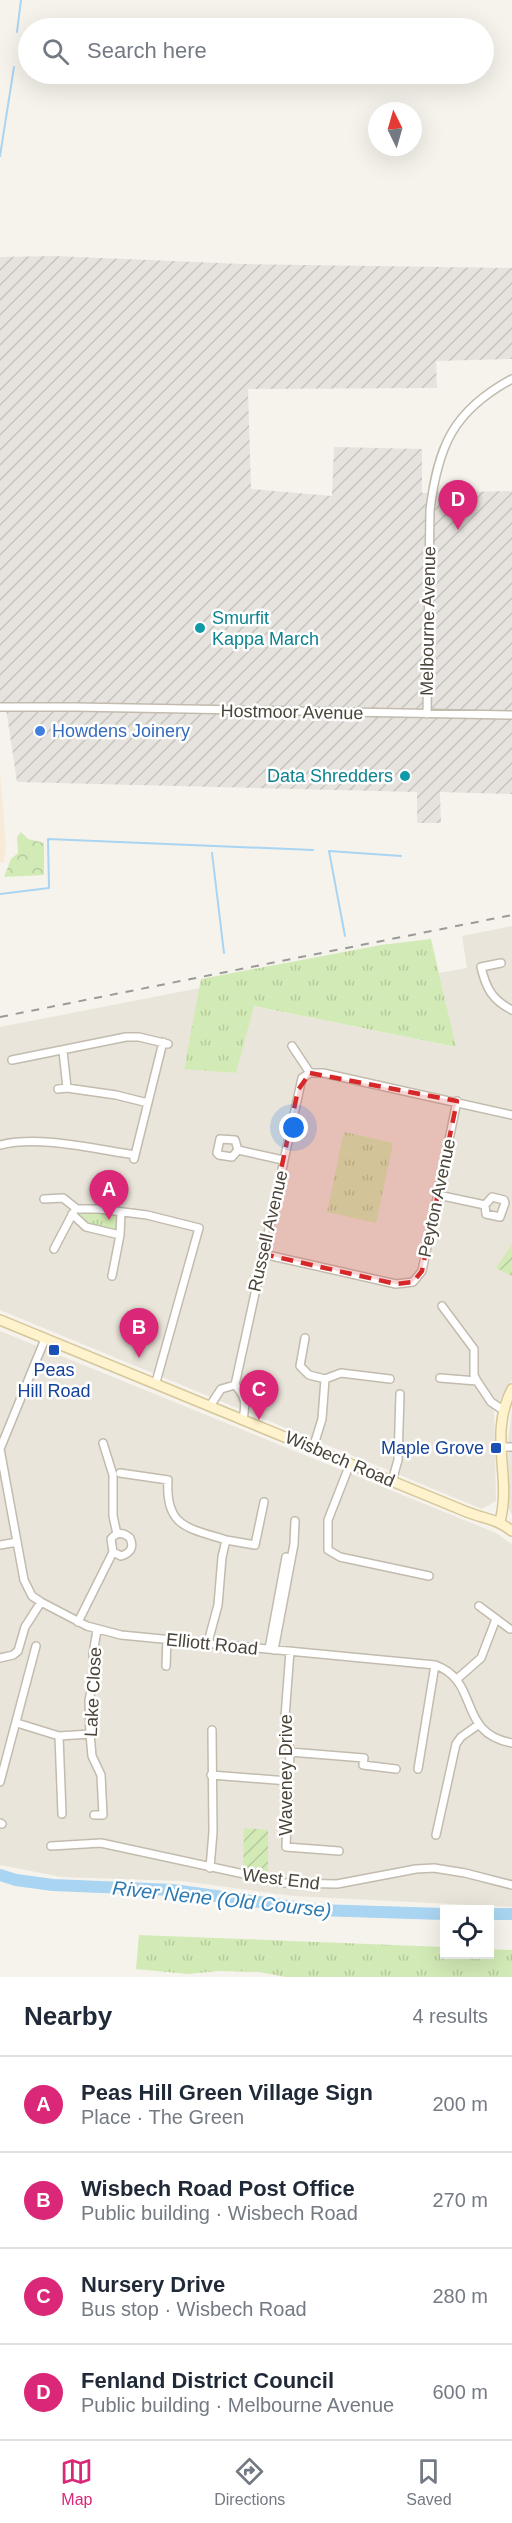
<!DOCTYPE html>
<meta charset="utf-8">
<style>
:root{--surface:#fff;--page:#f6f6f7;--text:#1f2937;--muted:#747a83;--line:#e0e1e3;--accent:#db2777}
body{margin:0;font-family:Helvetica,sans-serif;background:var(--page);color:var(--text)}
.controls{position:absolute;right:18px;bottom:18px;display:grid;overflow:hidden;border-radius:0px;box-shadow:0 6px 24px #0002}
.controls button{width:54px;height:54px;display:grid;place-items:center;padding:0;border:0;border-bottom:2px solid var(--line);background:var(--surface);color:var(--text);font:30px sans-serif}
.compass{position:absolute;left:368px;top:102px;width:54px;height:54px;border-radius:50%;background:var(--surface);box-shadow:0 6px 24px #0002;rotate:355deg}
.you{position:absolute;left:294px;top:1128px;width:21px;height:21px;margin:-15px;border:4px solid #fff;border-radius:50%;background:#1a73e8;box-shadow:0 0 0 9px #1a73e833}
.badge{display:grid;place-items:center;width:39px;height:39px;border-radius:50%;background:var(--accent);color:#fff;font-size:20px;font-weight:700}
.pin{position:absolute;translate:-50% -50px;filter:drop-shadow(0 2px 3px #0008)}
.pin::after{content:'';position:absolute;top:32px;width:21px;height:18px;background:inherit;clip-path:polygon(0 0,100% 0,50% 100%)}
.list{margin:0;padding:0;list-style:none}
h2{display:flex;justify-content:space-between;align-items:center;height:78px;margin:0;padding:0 24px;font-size:26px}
h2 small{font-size:20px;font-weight:400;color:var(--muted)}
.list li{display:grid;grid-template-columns:39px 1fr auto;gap:18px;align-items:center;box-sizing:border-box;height:96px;padding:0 24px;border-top:2px solid var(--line)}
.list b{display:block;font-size:22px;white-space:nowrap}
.list p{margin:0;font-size:20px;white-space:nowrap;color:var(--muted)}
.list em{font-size:20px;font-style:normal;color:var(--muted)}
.icon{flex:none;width:33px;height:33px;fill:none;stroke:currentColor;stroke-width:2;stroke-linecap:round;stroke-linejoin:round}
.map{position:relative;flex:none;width:512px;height:1977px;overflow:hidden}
.search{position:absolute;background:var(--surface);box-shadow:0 6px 24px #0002;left:18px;right:18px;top:18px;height:66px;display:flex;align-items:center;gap:15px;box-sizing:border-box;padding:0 21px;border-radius:33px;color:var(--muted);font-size:22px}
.sheet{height:462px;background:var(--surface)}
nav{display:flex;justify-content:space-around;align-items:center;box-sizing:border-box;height:84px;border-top:2px solid var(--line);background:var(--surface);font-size:16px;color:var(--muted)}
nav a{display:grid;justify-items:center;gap:3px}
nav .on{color:var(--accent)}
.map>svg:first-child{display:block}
</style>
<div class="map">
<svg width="512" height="1977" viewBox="0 0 512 1977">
<defs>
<pattern id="industrial-furrows" width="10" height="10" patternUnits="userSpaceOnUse" patternTransform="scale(1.5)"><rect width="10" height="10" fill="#e6e2dd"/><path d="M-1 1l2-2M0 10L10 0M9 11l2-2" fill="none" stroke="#c7c3be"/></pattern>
<pattern id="grass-tufts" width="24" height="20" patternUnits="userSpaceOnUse" patternTransform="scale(1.5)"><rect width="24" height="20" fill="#d2eab5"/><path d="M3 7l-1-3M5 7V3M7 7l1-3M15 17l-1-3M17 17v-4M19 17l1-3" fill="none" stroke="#b6ca9c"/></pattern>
<pattern id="forest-crowns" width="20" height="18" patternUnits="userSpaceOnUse" patternTransform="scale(1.5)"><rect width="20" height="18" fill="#d2eab5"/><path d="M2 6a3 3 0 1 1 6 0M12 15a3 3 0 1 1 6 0" fill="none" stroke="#b6ca9c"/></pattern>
<pattern id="garden-furrows" width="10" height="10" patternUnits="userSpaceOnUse" patternTransform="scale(1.5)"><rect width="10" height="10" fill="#d2eab5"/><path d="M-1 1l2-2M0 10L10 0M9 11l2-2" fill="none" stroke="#b6ca9c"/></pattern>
</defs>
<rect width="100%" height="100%" fill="#f6f3ec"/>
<path fill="#eae5da" d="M512,926v454l-18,29 2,92 -14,8 -482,-199v-283l200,-39 -16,80 52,5 17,-67 202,41 -16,-74 28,-5 -5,-32z
M0,1331l496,202 16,11v363l-219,-11 -111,-15 -120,-4 -62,-12z
M512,1409v106l-3,-6 -1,-69z"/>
<path fill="#f7ead8" d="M0,772l6,75 -2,15 -4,1z"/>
<path fill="url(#industrial-furrows)" d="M54,256l189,8 269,4v91l-76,2 1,27 -189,1 3,100 81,7 2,-49 88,2v44l90,-2v303l-72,-2 1,31h-24v-31l-400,-10 -12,-80h-5v-445z"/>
<path fill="url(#grass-tufts)" d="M431,939l25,108 -202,-41 -18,67 -52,-4 17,-90 180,-34z
M344,1132l49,11 -17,80 -49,-11z
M90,1210l26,5 1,16 -30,-7 -7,-11z
M139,1935l305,12v7h46v-5l22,1v27h-226l-27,-5 -40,-1 -31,3 -52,-5z"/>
<path fill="url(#forest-crowns)" d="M21,832l7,7 16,4v32l-40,2 7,-18 7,-6 -1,-16z"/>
<path fill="url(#garden-furrows)" d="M512,1244v32l-16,-8z
M244,1828l24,2v47l-25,-6z"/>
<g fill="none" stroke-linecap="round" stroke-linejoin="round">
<path stroke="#a9d4f2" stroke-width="2" d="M17,32l4,-32
M0,156l14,-89
M212,853l12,100
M0,894l49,-6 -1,-49 265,11
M345,936l-16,-85 72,5"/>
<path stroke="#a9d4f2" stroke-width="12" d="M0,1875l16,5 37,5 120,5 144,20 127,4
M490,1914h22"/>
<g stroke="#c2bbae" stroke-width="10">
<path id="street" d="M0,707h76l436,8
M427,714l3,-204c8,-64 23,-99 82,-131
M501,963l-20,4c5,21 11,33 31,43
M292,1046l18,27
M63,1051l4,37
M12,1060l114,-23h13l29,7
M58,1089l9,-1 49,7 32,8
M0,1145c39,-10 95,4 135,10
M238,1150l-6,7 -13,-2 -2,-2 3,-14 15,1 3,10 45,10
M134,1159l29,-117
M438,1195l47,10 7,-8 12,3 1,3 -5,14 -14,-3 -1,-9
M44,1199l19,-1 14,11h22l48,6 52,13 -43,154
M72,1214l14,13 34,8
M54,1249l19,-36
M263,1254l133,30 17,-2 9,-11 35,-170
M112,1276l8,-41 1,-23
M442,1306l32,43v26l3,6
M305,1338l-5,28 9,9 16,4 16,-6 49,6
M45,1339l-45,110 24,131 8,16 9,6 46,24 34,9 314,30c46,16 21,68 77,78
M440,1378l37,3 14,21 12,8
M235,1385l67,-307 8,-5h13l189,42
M210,1406l11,-17 14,-4c11,12 11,18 8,34
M103,1443l10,32v41l4,18
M500,1447h12
M313,1448l9,-29 3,-40
M350,1464l-22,56v30l12,7 89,19
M120,1473l48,7c-3,47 20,48 58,60l-4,17 -4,48 -10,37
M392,1481l6,-21 2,-66
M226,1540l29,5 9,-43
M0,1545l17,-3
M479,1606l31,23
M78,1622l35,-70 -2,-13c5,-7 12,-7 19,-1 4,9 1,15 -9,18l-8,-4
M269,1649l17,-92
M274,1650l20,-106 1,-23
M290,1651l-5,66 5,35 -4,95 53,4
M0,1658l13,-3 5,-4 7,-24 16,-25
M166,1666l1,-27
M457,1679l24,-21 15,-39
M17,1723l42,13 31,-2
M59,1736l3,78
M290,1752l74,6 -1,7 33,4
M418,1769l17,-104
M211,1775l77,6
M0,1782l36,-136
M94,1815h9l-2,-40 -9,-19 -2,-22 -1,-34 6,-26 -2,-20 4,-24
M0,1823l2,1
M436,1835l20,-91 5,-7 17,-12
M51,1846l50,-3 184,40 52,1 79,-15 18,-1 31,5 47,12
M210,1868l3,-36 -1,-102"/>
</g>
<g stroke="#d6c79b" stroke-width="12">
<path id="secondary" d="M0,1320l467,192c18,7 30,7 45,19
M500,1521c12,-44 -12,-87 12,-132"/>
</g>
<use href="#street" stroke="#fff" stroke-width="7"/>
<use href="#secondary" stroke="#fff3cd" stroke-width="9"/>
<path stroke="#9a9a9a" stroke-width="2" stroke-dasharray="8 8" stroke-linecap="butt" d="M0,1017l512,-102"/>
</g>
<path fill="#d62828" fill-opacity="0.2" stroke="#d62828" stroke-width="4.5" stroke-dasharray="12 8" stroke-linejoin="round" d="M310,1073l147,28 -35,170 -9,11 -17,2 -133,-30 35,-164z"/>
<g fill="#0f9aa8" stroke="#fff" stroke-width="2">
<circle cx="200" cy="628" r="6"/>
<circle cx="405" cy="776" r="6"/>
</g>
<circle fill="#3f7fe0" stroke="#fff" stroke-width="2" cx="40" cy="731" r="6"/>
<g fill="#1a4fb4" stroke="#fff" stroke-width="2">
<rect x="48" y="1344" width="12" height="12" rx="3"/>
<rect x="490" y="1442" width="12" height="12" rx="3"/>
</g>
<g text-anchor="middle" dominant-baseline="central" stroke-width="5" stroke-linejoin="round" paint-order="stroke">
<g font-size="18" fill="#0d838f" stroke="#fff" text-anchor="start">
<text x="212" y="618">Smurfit<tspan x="212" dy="21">Kappa March</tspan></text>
<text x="393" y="776" text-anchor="end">Data Shredders</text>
</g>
<g font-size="18" fill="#4b4439" stroke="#fff">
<text transform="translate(428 621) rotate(-89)">Melbourne Avenue</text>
<text transform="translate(292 712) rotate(1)">Hostmoor Avenue</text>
<text transform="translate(437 1198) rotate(-78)">Peyton Avenue</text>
<text transform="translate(268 1231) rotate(-77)">Russell Avenue</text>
<text transform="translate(340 1459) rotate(23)">Wisbech Road</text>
<text transform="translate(212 1644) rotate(6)">Elliott Road</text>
<text transform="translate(93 1692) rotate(-87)">Lake Close</text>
<text transform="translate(286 1775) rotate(-90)">Waveney Drive</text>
<text transform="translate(281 1879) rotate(7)">West End</text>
</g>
<g font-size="18" fill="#366cbe" stroke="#fff" text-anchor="start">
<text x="52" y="731">Howdens Joinery</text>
</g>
<g font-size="18" fill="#164399" stroke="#fff">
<text x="54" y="1370">Peas<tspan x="54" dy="21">Hill Road</tspan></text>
<text x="484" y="1448" text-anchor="end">Maple Grove</text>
</g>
<g font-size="20" font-style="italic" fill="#2e7ab2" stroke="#fff">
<text transform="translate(222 1899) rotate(6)">River Nene (Old Course)</text>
</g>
</g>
</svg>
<div class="controls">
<button><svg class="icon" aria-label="locate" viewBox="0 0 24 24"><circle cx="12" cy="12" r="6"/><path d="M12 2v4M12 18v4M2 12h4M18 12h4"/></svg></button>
</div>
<svg class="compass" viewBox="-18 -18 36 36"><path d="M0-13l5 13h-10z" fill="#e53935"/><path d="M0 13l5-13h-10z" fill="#747a83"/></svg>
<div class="you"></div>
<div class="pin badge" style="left:109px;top:1220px">A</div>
<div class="pin badge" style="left:139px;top:1358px">B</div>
<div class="pin badge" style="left:259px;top:1420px">C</div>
<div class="pin badge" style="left:458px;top:530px">D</div>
<div class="search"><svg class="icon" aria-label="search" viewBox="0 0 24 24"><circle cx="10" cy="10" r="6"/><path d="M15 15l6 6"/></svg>Search here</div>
</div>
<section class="sheet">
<h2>Nearby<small>4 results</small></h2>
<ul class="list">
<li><span class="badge">A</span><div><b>Peas Hill Green Village Sign</b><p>Place · The Green</p></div><em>200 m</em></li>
<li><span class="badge">B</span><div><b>Wisbech Road Post Office</b><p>Public building · Wisbech Road</p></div><em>270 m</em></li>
<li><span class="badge">C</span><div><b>Nursery Drive</b><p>Bus stop · Wisbech Road</p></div><em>280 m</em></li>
<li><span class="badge">D</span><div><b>Fenland District Council</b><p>Public building · Melbourne Avenue</p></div><em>600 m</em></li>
</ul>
</section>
<nav>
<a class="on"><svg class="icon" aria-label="map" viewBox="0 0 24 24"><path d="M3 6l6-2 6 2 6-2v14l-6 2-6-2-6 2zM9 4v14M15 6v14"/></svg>Map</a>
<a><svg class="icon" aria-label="directions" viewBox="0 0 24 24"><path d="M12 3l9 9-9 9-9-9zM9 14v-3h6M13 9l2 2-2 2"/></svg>Directions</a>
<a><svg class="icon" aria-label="saved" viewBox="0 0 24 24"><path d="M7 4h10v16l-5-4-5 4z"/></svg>Saved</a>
</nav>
